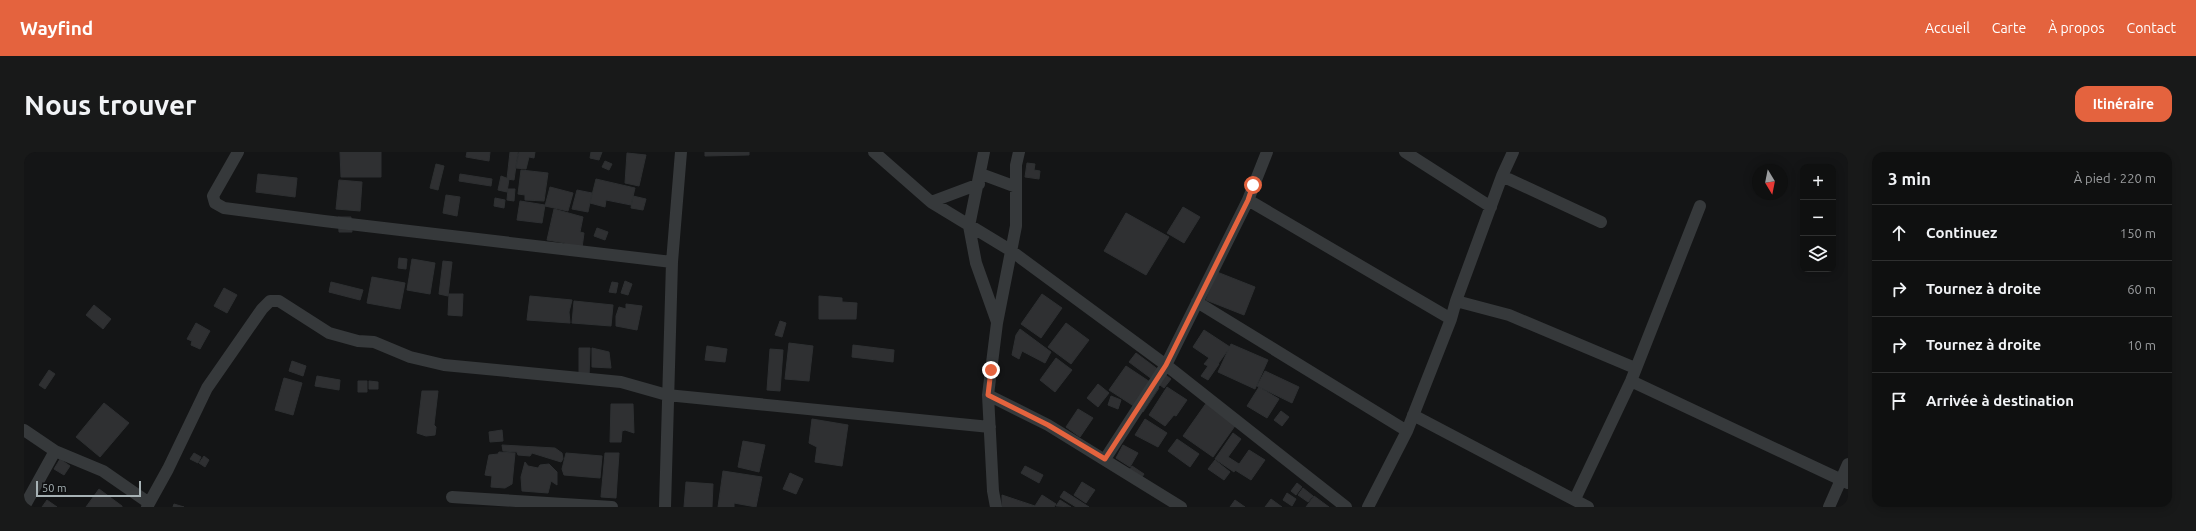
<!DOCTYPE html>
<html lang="fr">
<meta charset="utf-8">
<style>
:root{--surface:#0f1010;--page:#181919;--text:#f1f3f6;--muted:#9b9d9f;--line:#2f3030;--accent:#e4633e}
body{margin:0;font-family:Ubuntu,sans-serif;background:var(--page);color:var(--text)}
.controls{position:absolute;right:12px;top:12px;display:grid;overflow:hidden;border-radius:8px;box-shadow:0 2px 10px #0003}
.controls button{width:36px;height:36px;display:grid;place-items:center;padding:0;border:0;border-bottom:1px solid var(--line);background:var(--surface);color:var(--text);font:20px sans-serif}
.compass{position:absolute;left:1728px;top:12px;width:36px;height:36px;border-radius:50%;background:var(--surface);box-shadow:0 2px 10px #0003;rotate:170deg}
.scale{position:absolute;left:12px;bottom:10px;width:105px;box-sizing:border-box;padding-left:4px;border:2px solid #a7b2b5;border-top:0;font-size:11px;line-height:14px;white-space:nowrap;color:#a7b2b5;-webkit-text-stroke:3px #0f1011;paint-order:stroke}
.stop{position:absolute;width:12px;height:12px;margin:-9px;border:3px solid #e4633e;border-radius:50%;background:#fff}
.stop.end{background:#e4633e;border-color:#fff;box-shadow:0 1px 4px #0008}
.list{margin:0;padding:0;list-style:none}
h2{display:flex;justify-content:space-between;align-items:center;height:52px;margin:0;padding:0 16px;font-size:17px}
h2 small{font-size:13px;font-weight:400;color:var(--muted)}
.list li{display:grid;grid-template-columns:26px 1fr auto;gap:12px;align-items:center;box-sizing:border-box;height:56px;padding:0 16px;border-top:1px solid var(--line)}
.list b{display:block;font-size:15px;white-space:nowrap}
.list em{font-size:13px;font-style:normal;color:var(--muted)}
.icon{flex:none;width:22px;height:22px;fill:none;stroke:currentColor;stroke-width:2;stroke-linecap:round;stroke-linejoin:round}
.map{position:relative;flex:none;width:1824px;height:355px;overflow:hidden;border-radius:12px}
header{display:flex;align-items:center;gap:24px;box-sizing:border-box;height:56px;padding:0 20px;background:var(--accent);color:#fff}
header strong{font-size:19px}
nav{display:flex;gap:22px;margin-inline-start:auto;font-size:14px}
.intro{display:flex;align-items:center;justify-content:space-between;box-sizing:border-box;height:96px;padding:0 24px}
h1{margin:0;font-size:28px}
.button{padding:10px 18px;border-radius:12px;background:var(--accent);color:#fff;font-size:14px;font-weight:700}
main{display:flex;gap:24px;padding:0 24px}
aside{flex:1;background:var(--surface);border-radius:12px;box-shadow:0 2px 10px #0003}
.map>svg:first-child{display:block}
</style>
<header>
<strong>Wayfind</strong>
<nav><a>Accueil</a><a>Carte</a><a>À propos</a><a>Contact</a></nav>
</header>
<div class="intro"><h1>Nous trouver</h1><a class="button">Itinéraire</a></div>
<main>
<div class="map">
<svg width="1824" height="355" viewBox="0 0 1824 355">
<rect width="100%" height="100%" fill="#141516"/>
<path fill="#2f3032" stroke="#2e3032" d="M316,0h41v25h-40z
M443,0h23l-1,9 -23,-4z
M486,0h8l-4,28 -7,-1z
M495,0h16l-1,6 -5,-1 -3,12 -10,-1z
M567,0h11l-3,8 -9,-2z
M681,0h44v3l-44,1z
M603,1l19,2 -7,31 -14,-3z
M581,9l7,3 -3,6 -7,-3z
M1003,11l8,1 -1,6 6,1 -1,8 -14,-2z
M412,12l8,2 -6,24 -8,-2z
M497,18l27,3 -4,28 -19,-1v-5l-7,-1z
M234,22l39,4 -2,19 -39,-5z
M436,22l32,5 -1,7 -32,-5z
M477,24l8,3 -2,13 -9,-2z
M572,27l39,9 -4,17 -25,-5 -1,7 -15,-4z
M315,28l23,2 -2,29 -24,-2z
M526,35l23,6 -5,18 -23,-5z
M484,37h7l-1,12 -7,-1z
M553,38l15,3 -4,19 -16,-3z
M422,43l14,2 -3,19 -14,-3z
M609,44l13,3 -3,11 -12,-2z
M471,46l10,2 -1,8 -10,-2z
M496,49l25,4 -3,18 -25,-3z
M1159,55l17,10 -16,26 -17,-10z
M530,57l29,8 -3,15 4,1 -2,15 -20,5 3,-10 -18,-3z
M1102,61l43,24 -23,38 -42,-24z
M314,65h13l1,15h-13z
M573,76l11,4 -3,8 -11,-4z
M375,106l8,1 -1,10 -8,-1z
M388,107l23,4 -5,31 -23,-4z
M419,109l9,1 -4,34 -9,-2z
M1193,120l38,15 -11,28 -38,-15z
M348,125l33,6 -5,26 -33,-6z
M601,129l7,3 -4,11 -7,-2z
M307,130l32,8 -3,10 -31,-8z
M588,130l6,1 -2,10 -7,-1z
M200,136l13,7 -10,18 -13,-7z
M425,142h14l-1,22 -14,-1z
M1018,142l20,14 -21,30 -20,-14z
M506,144l42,4 -3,12 1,11 -43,-3z
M795,144l23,2v4l15,1 -1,16h-37z
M550,149l39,4 -2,21 -39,-3z
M602,152l16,2 -5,24 -21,-4v-10l3,-9 7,2z
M70,153l17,14 -8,10 -17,-14z
M756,169l6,2 -4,14 -7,-2z
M172,171l14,8 -10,18 -9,-4 1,-4 -5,-2z
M1042,171l23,17 -18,24 -23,-17z
M996,177l31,23 -6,11 -23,-12 -3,8 -7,-4 4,-20z
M1180,178l26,17 -12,17 -25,-17z
M765,191l24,3 -4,35 -24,-2z
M1207,192l37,16 -13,29 -37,-17z
M829,193l41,5 -1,12 -41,-5z
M683,194l20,3 -2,13 -20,-2z
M555,196h11l-1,30h-10z
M568,196l17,4 2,16 -19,-1z
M746,197l13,1 -3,41 -13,-1z
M1112,201l35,26 -7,9 -35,-26z
M1032,206l16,12 -17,22 -15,-12z
M1185,206l10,6 -11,16 -7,-4 7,-10 -4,-2z
M268,209l14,5 -3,10 -14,-5z
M1102,214l33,22 -16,24 -34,-22z
M25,218l6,4 -10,15 -6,-4z
M1241,219l34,16 -7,16 -35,-17z
M293,224l23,4 -1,10 -24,-4z
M260,226l18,5 -9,32 -18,-5z
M334,229h9v11h-9z
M345,229l9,1v7h-9z
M1074,232l11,9 -11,14 -11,-9z
M1143,235l20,13 -11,16 -2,-1 -9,11 -16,-11z
M1235,235l20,12 -12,19 -20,-12z
M398,239h16l-4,34 2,2 -1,8 -9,1 -9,-3z
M1087,244l10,4 -3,9 -10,-4z
M1183,250l30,21 -24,34 -30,-21z
M80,251l25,20 -29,34 -24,-20z
M587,252h22l1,29 -9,-3 -3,1 -1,11h-11z
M1054,257l15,9 -13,19 -14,-10z
M1257,259l8,6 -7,9 -8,-6z
M788,267l36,6 -6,41 -27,-4 2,-15 -8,-4z
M1121,267l22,14 -9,14 -23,-12z
M478,278l1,11 -13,1 -1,-10z
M1209,281l8,6 -13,18 11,7 -5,8 -19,-13z
M1153,287l22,15 -9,13 -22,-16z
M719,289l22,4 -6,27 -21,-5z
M478,293l53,3 7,5 1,6 -2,3 -29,-9 -2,3 -12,-1 -1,-3 -14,-1z
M1099,293l15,8 -8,14 -14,-9z
M1225,298l16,10 -14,20 -16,-10z
M475,300l16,1 -3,31 -7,4 -14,-1 1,-11 -7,-1 4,-20 9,-1z
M170,301l7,4 -3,6 -8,-4z
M542,301l36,3 -2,22 -36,-3 -2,-6z
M581,301h14l-3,45 -15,-1z
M180,304l5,4 -4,7 -6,-4z
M36,307l10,7 -6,9 -10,-6z
M1191,308l15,12 -6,8 -16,-11z
M501,310l3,4 10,2 2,-3 9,-1 8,8v13l-6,-4 -3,12 -26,-2 -1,-14z
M1001,314l18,9 -4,8 -18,-10z
M1108,314l12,8 -6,9 -12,-8z
M699,319l39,6 -6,30 -22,-4v4h-16z
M766,321l13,6 -7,15 -13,-5z
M662,330l27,2 -1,23h-28z
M1058,330l13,8 -9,13 -12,-8z
M1273,331l5,4 -6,8 -5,-4z
M1279,336l10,8 -5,6 -10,-7z
M75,337l23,17v1h-36z
M1040,339l25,16h-13l-16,-10z
M1263,341l9,6 -4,7 -9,-6z
M978,343l33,11 7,-11 14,9 -2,3h-52z
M1290,344l15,11h-23z
M1247,347l11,8h-17z
M23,348l10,7h-15z
M1036,348l11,7 -15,-1z
M1211,348l10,7h-15z
M150,352l10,3h-11z"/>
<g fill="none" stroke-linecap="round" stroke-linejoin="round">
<path stroke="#36393b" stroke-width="12" d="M214,0l-25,44 2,7 9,5 100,13 348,41
M850,0l57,50 79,48 156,115 180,142
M960,0l-15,74 7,37 21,59
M1381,0l86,55
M957,22l35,13
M1478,24l99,46
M1224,48l203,119
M907,50l48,-18
M1432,149l53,14 126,53
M1173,150l210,129
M1607,229l217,102
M964,243l60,30 133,82
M1389,263l175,92
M0,278l31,21 48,20 46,32
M1081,307l61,-94 82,-165 19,-48
M428,345l160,10
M1551,347l56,-118 69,-175
M0,355l31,-56
M123,355l21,-38 39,-81 55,-79 8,-8h9l50,32 29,8 16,1 36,15 34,8 177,17 46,13 323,32
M641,355l7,-245 9,-110
M972,355l-3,-16 -5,-96 9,-72 19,-97v-61l3,-13
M1344,355l39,-76 44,-112 5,-18 46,-125 11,-24
M1805,355l19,-43"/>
</g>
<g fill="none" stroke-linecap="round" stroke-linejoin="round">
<path stroke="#e4633e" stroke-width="5" d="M967,218l-3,25 60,30 57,34 61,-94 82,-165 5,-15"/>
</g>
</svg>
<div class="controls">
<button>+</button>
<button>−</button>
<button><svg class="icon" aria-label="layers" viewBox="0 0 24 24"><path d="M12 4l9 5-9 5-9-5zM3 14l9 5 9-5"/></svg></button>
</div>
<svg class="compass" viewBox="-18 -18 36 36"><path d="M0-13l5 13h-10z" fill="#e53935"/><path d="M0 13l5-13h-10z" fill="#9b9d9f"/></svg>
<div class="scale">50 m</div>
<div class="stop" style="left:1229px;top:33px"></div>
<div class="stop end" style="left:967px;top:218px"></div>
</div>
<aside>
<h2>3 min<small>À pied · 220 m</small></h2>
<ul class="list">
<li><svg class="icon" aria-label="ahead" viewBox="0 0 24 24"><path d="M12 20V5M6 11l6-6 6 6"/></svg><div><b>Continuez</b></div><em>150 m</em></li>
<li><svg class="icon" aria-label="right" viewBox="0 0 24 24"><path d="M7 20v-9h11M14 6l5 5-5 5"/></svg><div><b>Tournez à droite</b></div><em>60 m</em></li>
<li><svg class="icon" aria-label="right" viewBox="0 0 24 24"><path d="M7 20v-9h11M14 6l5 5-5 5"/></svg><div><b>Tournez à droite</b></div><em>10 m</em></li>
<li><svg class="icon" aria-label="arrive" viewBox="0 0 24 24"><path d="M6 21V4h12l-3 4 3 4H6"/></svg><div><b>Arrivée à destination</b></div></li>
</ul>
</aside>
</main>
